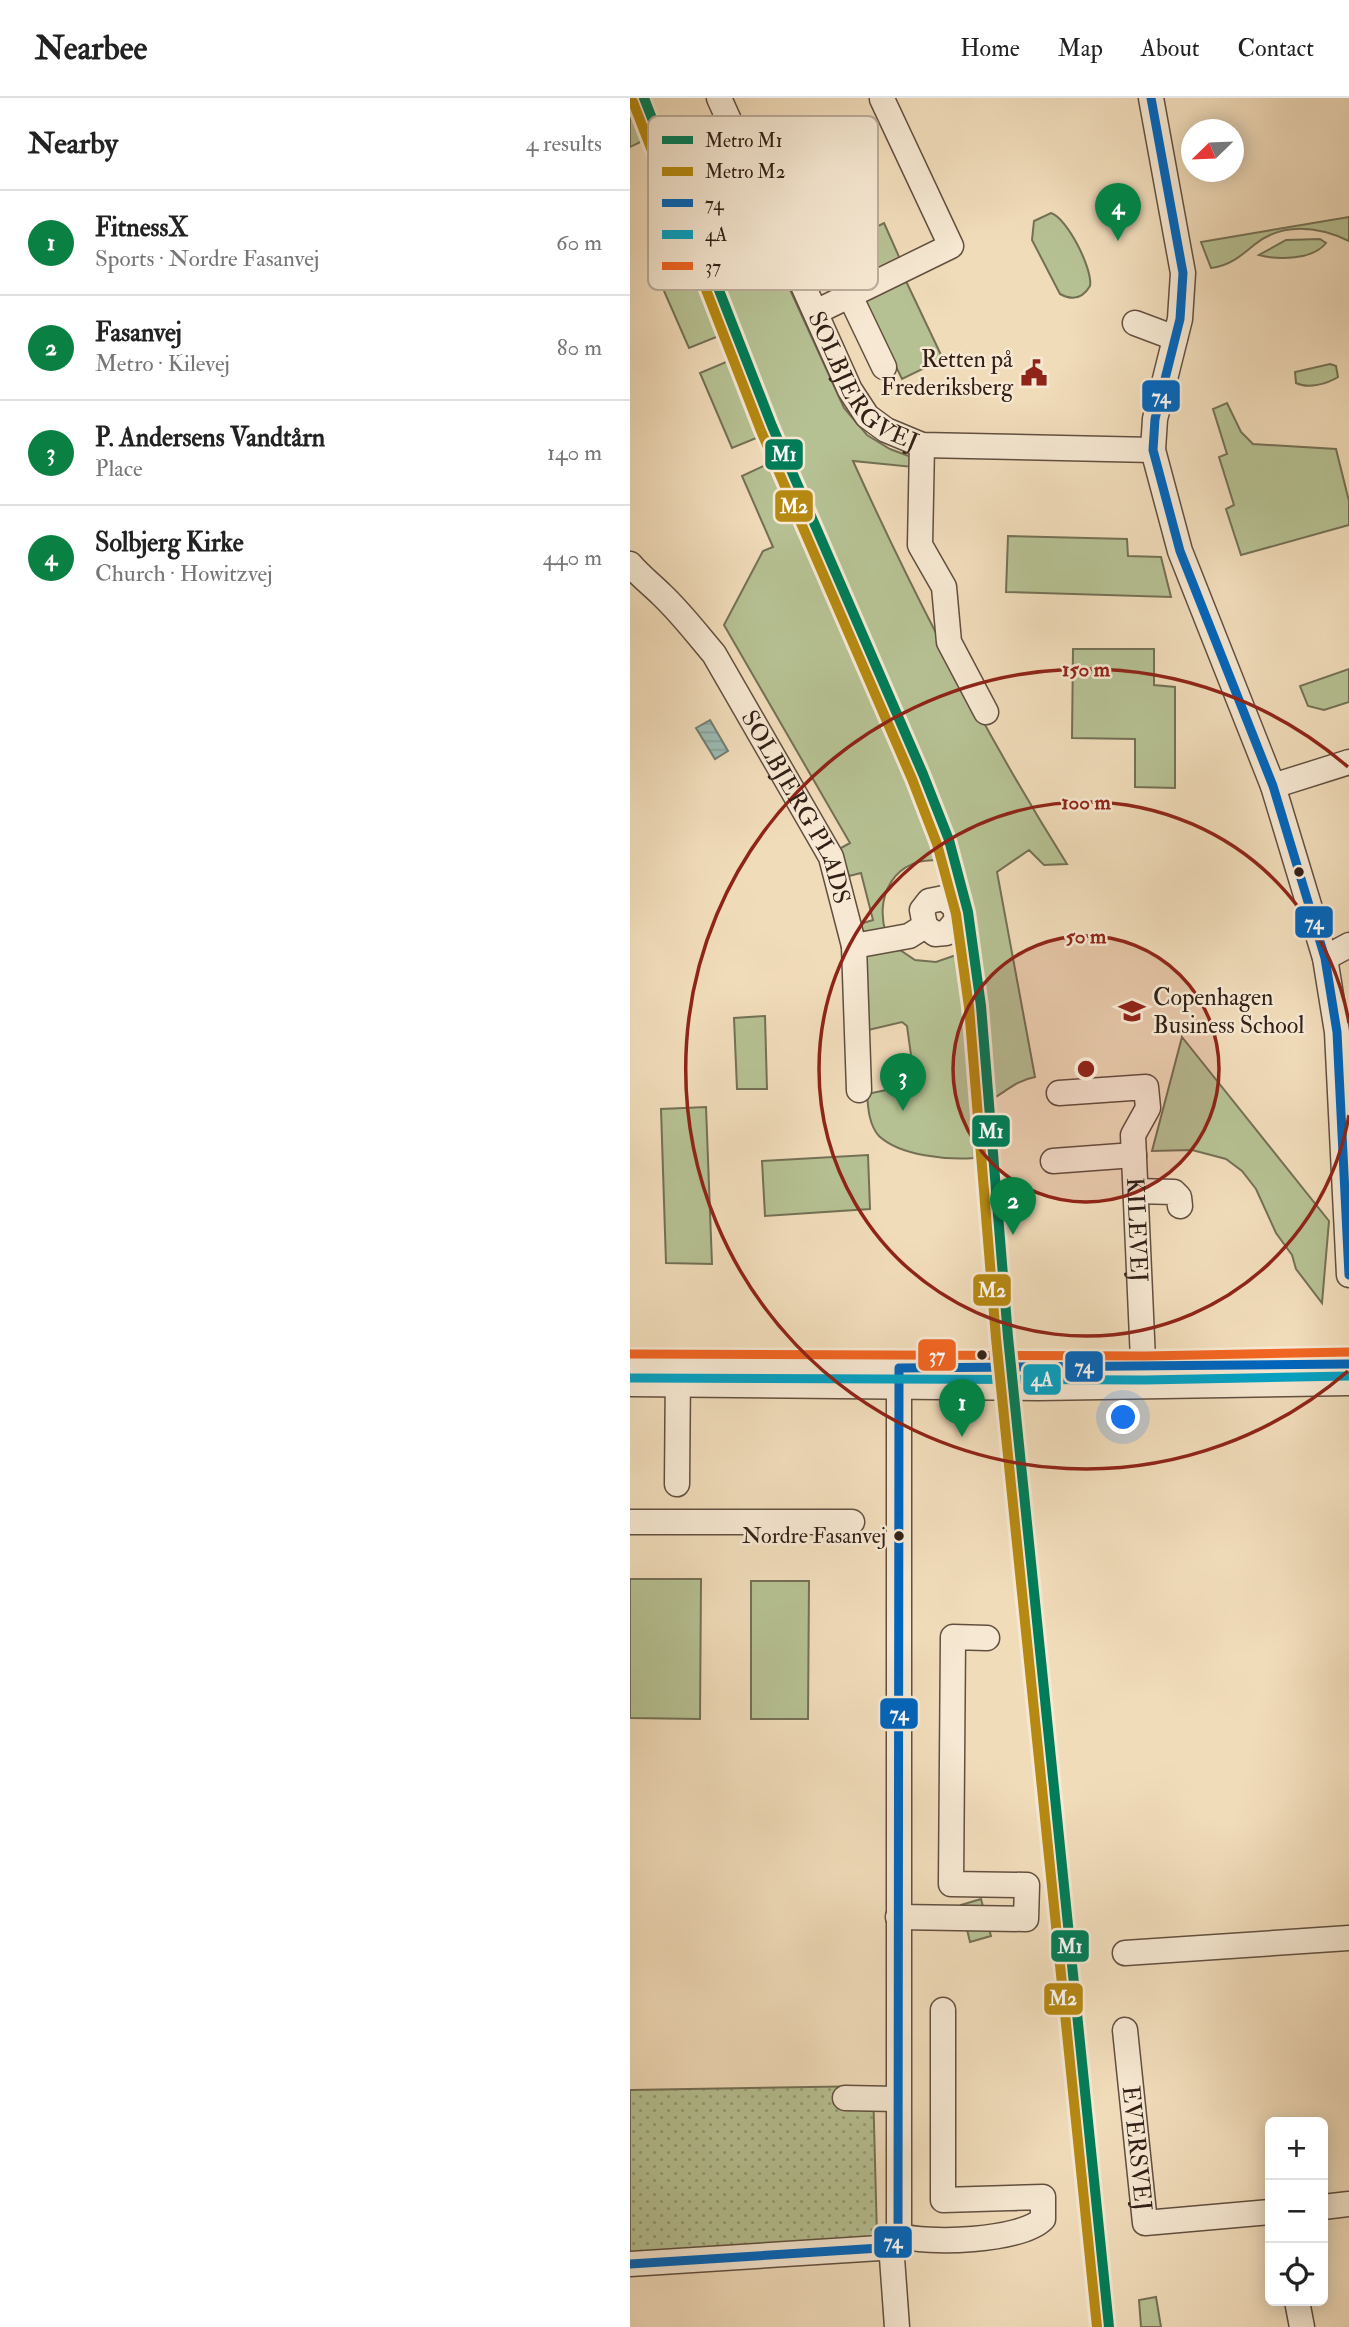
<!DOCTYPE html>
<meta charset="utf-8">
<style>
:root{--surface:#fff;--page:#f2f2f2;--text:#222;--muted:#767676;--line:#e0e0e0;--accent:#0b8043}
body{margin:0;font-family:"IM FELL Double Pica",serif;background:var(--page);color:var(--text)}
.controls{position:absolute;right:21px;bottom:21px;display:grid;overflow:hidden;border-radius:10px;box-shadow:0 4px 18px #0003}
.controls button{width:63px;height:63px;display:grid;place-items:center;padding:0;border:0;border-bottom:2px solid var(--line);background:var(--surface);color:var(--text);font:35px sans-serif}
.compass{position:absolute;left:551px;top:21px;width:63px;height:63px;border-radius:50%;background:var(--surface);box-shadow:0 4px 18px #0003;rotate:247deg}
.you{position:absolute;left:494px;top:1320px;width:24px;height:24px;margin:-18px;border:5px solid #fff;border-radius:50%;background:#1a73e8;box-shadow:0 0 0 10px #1a73e833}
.badge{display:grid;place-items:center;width:46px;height:46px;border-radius:50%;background:var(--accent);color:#fff;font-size:23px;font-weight:700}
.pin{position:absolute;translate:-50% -58px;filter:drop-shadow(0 2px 4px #0008)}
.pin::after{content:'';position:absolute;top:37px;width:24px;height:21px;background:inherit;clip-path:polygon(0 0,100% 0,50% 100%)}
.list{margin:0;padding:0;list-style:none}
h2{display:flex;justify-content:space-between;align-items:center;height:91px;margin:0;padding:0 28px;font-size:30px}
h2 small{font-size:23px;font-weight:400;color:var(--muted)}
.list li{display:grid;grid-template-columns:46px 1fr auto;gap:21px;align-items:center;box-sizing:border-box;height:105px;padding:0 28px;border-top:2px solid var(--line)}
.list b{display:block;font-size:26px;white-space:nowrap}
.list p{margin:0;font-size:23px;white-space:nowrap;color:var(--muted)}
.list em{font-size:23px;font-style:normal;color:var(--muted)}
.icon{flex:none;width:38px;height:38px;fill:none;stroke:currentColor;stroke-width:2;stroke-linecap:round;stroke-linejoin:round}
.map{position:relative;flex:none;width:719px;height:2229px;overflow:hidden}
header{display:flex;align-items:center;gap:42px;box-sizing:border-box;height:98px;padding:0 35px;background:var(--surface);border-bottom:2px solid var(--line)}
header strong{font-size:33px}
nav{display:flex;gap:38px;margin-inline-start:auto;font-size:24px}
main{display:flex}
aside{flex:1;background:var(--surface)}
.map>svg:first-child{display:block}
</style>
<header>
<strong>Nearbee</strong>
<nav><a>Home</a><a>Map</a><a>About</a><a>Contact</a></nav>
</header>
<main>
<aside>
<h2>Nearby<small>4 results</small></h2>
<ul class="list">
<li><span class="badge">1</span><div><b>FitnessX</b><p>Sports · Nordre Fasanvej</p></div><em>60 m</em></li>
<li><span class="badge">2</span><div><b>Fasanvej</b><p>Metro · Kilevej</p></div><em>80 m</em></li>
<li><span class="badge">3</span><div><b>P. Andersens Vandtårn</b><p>Place</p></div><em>140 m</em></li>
<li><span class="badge">4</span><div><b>Solbjerg Kirke</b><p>Church · Howitzvej</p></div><em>440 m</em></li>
</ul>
</aside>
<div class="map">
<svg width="719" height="2229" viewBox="0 0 719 2229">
<defs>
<pattern id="grass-dots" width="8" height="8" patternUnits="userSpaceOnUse" patternTransform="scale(1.75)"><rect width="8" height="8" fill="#b6c193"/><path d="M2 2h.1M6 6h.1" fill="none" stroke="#959c77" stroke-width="1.8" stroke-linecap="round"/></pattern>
<pattern id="water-rules" width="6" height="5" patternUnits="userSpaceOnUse" patternTransform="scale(1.75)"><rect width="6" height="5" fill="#9bbbb2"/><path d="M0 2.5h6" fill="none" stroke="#86a098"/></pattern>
</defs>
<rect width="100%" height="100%" fill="#f1dcba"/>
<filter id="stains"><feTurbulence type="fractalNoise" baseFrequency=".00286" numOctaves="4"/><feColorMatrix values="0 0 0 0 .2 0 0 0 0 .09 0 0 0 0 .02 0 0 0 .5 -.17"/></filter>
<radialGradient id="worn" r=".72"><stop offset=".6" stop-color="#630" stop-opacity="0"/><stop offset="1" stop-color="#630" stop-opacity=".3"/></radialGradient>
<path fill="url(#grass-dots)" stroke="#747055" stroke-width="2" d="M243,1988l4,151 -247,18v-165z"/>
<path fill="#b6c193" stroke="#747055" stroke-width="2" d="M0,0h7l16,38 -23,11z
M421,115c16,5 42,56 39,73 -7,12 -17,15 -30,8l-28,-54 2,-19z
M719,119v24c-31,-15 -67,-19 -95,4 -13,11 -25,21 -43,23l-10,-26z
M254,125l16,36 -60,30 -17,-36z
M130,126l84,184 23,27 23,14 24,9 -1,9 -60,-6c63,139 133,274 214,403l-23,1 -15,-15 -32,22 38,205c-27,5 -37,26 -64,29l3,52c-26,2 -74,-2 -95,-22 -10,-11 -11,-28 -12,-42l48,-10 -8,-58 -5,-4 -38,9 -1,-67 4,-11 33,-3 15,10 21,2 26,-9 10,-8 -21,-82c-48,-14 -79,26 -65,71l-23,-2 -3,-8 13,-4 -12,-47 -12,3 -10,-27 11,-6 -126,-218 39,-74 10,-4 -31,-71 30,-14 -11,-26 -29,12 -32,-75 31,-13 -10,-25 -32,13 -32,-73 31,-14 -2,-6z
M690,141l6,4c-13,17 -48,17 -67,12l27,-15z
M275,181l38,80 -41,20 -38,-79z
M700,266l6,2 2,11c-11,7 -30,12 -42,6l-1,-11z
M597,305l14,29 12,12 83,5 13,52v24l-108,30 -15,-46 8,-4 -15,-48 8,-3 -14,-45z
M378,438l119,3 1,17 33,1 10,40 -165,-5z
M443,551h81v36l21,2v101l-40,-1v-48l-63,-1z
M719,571v33l-25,8 -16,-4 -8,-20z
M135,918l2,73h-30l-3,-71z
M552,939l147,184 -7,82 -26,-34 -4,-14 -16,-22 -20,-44 -14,-18 -16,-12 -34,-9 -40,1z
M76,1009l6,157 -46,-1 -5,-154z
M238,1057l2,54 -105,7 -3,-55z
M0,1481h71l-1,140 -70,-1z
M121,1483h58l-1,138h-57z
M351,1801l10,37 -21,6 -9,-37z
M526,2199l5,30h-20l-2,-27z"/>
<path fill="url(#water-rules)" stroke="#717d74" stroke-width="2" d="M80,622l18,31 -13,8 -19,-31z"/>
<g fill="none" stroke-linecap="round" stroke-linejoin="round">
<g stroke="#624f40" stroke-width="27">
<g id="minor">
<path id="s1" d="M89,0l131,292 17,26 19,14 36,15 231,5"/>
<path d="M521,0l32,175 -3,46 -25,100 -2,31 27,101 93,235 52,172 12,74 12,243"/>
<path d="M220,198l34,71"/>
<path d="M186,214l135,-66 -69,-147"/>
<path d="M505,225l40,15"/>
<path d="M292,347l-2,100 24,42 5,55 37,70"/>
<path id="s2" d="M0,466c10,12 21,20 32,31 19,18 35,39 52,59l117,203 23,89 5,144"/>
<path d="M643,688l76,-24"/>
<path d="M224,848l55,-10 16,-10 10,8 11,-1 11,-13 -2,-13 -11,-9 -15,3 -7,9 3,16"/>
<path d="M695,860l24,-13"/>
<path id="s3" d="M429,995l87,-6 2,21 -15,27 11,248"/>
<path d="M423,1063l81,-6"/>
<path d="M506,1093l38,1 5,5 1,9"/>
<path d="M0,1268l515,2 204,-4"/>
<path d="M0,1286l409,4 310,-5"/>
<path d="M47,1386l1,-115"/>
<path d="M0,1424h222"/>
<path d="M268,1819l128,2 1,-34 -76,-1 2,-247 34,1"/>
<path d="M495,1855l224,-15"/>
<path id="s4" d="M495,1932l20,193 125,-11"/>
<path d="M215,2000l52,1"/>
<path d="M693,2109l26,-3"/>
<path d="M268,2137c29,10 123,6 145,-16v-22l-100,3v-190"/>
<path d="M261,2146l7,-9 1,-9v-858"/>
<path d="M261,2146l6,83"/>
<path d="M0,2166l250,-16 11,-4"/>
<path d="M667,2203l5,26"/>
</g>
</g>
<use href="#minor" stroke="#f6e8d2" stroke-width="24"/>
<g stroke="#f6e8d2" stroke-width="14">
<path id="bus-1" d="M521,0l32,175 -3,46 -25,100 -2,31 27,101 93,235 52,172 12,74 12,243
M0,2166l250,-16 11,-4 7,-9 1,-867 450,-4"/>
</g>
<g stroke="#f6e8d2" stroke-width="14">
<path id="bus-2" d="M0,1280l515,2 204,-4"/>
</g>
<g stroke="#f6e8d2" stroke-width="14">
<path id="bus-3" d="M0,1256l515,2 204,-4"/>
</g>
<use href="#bus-1" stroke="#0065bd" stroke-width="9"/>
<use href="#bus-2" stroke="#02a2c5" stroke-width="9"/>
<use href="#bus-3" stroke="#f26522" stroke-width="9"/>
<g stroke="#f6e8d2" stroke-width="16">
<path id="metro-1" d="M14,0l128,328 151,348 26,66 19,72 13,94 27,331 101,990"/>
</g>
<g stroke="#f6e8d2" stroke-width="16">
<path id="metro-2" d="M3,4l128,329 151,348 25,65 19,70 13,93 27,331 101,989"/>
</g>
<use href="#metro-1" stroke="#007d58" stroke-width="10"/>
<use href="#metro-2" stroke="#b68912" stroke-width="10"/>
</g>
<circle cx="456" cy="971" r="133" fill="#8f2418" fill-opacity=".12"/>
<g fill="none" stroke="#8f2418" stroke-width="3.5">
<circle cx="456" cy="971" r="133"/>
<path d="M719 1017A267 267 0 1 1 719 925"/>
<path d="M718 1273A400 400 0 1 1 718 669"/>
</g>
<defs>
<g id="civic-bare" transform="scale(2.1)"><path d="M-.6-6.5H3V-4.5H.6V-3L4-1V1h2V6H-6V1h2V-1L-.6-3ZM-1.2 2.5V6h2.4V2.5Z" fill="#8f2418" stroke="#f6e8d2" stroke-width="2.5" paint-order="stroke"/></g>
<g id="university-bare" transform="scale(2.1)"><path d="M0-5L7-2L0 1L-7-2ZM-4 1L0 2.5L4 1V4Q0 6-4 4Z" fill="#8f2418" stroke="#f6e8d2" stroke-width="2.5" paint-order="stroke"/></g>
</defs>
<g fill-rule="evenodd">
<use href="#civic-bare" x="404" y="275"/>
<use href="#university-bare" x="502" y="913"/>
</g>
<g fill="#322017" stroke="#f6e8d2" stroke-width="2.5">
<circle cx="669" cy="774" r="6"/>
<circle cx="352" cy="1257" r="6"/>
<circle cx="269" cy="1438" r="6"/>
</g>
<g text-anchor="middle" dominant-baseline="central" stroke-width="5" stroke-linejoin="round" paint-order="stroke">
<g font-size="22" fill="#322017" stroke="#f6e8d2" text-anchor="end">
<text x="256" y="1438">Nordre Fasanvej</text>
</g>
<g font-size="24" fill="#322017" stroke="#f6e8d2" text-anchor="end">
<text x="383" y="261">Retten på<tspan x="383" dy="28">Frederiksberg</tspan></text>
<text x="523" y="899" text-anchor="start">Copenhagen<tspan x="523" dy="28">Business School</tspan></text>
</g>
<g font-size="24" fill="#322017" stroke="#f6e8d2">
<text stroke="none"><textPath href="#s1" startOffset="322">SOLBJERGVEJ</textPath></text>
<text stroke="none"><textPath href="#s2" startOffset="298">SOLBJERG PLADS</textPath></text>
<text stroke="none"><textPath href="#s3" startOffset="234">KILEVEJ</textPath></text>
<text stroke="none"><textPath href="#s4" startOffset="119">EVERSVEJ</textPath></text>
</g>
</g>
<rect x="18" y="18" width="230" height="174" rx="10" fill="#f6e8d2" stroke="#bbac9a" stroke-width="2"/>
<rect x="32" y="38" width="31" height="8" fill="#007d58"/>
<rect x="32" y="69" width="31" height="9" fill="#b68912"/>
<rect x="32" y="101" width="31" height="8" fill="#0065bd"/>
<rect x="32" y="132" width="31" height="9" fill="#02a2c5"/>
<rect x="32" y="164" width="31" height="8" fill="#f26522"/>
<g font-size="19" fill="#322017">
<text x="75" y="49">Metro M1</text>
<text x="75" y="80">Metro M2</text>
<text x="75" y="112">74</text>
<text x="75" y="143">4A</text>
<text x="75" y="175">37</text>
</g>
<circle cx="456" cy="971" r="10" fill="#8f2418" stroke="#f6e8d2" stroke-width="3.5"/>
<g font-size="21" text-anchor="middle" font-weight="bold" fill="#8f2418" stroke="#f6e8d2" stroke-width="5" stroke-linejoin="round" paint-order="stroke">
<text x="456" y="578">150 m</text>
<text x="456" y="711">100 m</text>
<text x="456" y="845">50 m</text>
</g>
<g stroke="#f6e8d2" stroke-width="2.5">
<rect x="511" y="281" width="40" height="34" rx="7" fill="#0065bd"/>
<rect x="134" y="340" width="40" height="33" rx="7" fill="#007d58"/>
<rect x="144" y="391" width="40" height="34" rx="7" fill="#b68912"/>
<rect x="664" y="807" width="40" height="34" rx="7" fill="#0065bd"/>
<rect x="341" y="1016" width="40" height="34" rx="7" fill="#007d58"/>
<rect x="342" y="1175" width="40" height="34" rx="7" fill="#b68912"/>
<rect x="287" y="1240" width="40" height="34" rx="7" fill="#f26522"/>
<rect x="434" y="1252" width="40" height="33" rx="7" fill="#0065bd"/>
<rect x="392" y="1265" width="40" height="33" rx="7" fill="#02a2c5"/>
<rect x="249" y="1599" width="40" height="33" rx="7" fill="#0065bd"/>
<rect x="420" y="1831" width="40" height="34" rx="7" fill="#007d58"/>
<rect x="413" y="1884" width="41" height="34" rx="7" fill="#b68912"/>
<rect x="243" y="2127" width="40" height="34" rx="7" fill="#0065bd"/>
</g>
<g font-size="19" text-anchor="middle" font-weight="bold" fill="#fff">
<text x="531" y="305">74</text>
<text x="154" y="363">M1</text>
<text x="164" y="415">M2</text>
<text x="684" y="831">74</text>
<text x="361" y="1040">M1</text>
<text x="362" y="1199">M2</text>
<text x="307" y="1264">37</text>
<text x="454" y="1275">74</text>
<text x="412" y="1288">4A</text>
<text x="269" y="1622">74</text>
<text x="440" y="1855">M1</text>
<text x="433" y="1907">M2</text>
<text x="263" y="2150">74</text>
</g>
<rect width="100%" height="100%" filter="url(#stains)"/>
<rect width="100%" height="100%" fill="url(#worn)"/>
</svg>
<div class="controls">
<button>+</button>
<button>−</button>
<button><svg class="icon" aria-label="locate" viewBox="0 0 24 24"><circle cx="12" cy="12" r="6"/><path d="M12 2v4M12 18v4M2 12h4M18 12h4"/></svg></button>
</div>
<svg class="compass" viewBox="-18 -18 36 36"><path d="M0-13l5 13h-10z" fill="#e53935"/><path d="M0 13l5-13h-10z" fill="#767676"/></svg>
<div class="you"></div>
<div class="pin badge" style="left:332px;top:1339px">1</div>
<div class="pin badge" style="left:383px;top:1137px">2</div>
<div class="pin badge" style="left:273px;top:1013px">3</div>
<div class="pin badge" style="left:488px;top:143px">4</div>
</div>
</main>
